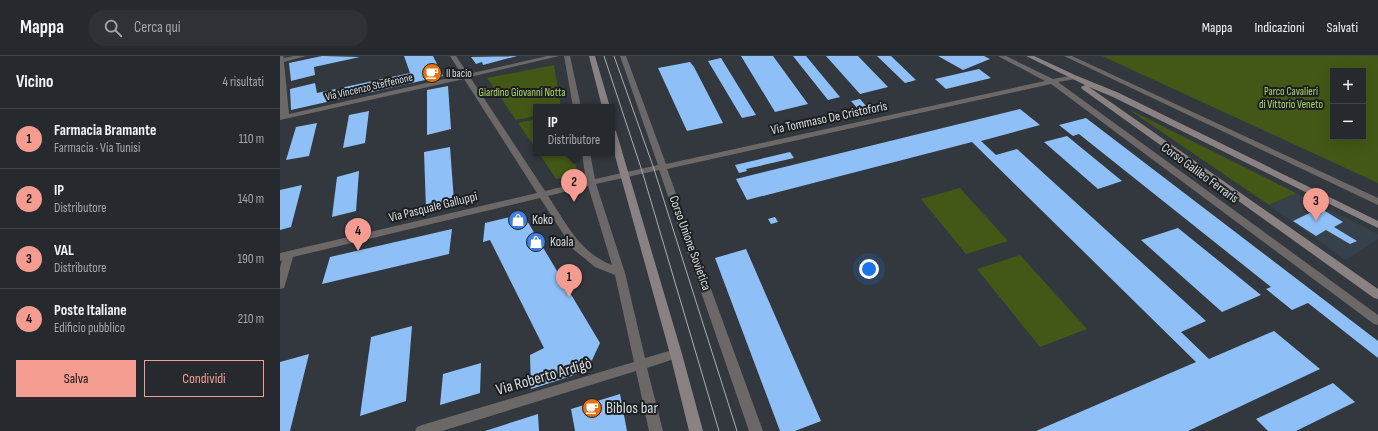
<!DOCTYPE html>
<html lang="it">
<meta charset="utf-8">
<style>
:root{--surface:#262a2e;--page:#2e3236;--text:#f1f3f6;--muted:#a4a7aa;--line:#42464a;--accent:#f59c91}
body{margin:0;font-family:"Sofia Sans Condensed",sans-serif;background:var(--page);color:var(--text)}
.controls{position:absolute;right:12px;top:12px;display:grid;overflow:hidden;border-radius:0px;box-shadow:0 4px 16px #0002}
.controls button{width:36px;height:36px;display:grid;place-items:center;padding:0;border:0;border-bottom:1px solid var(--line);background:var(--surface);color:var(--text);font:20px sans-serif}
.you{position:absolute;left:589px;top:213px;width:14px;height:14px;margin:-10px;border:3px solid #fff;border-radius:50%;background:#1a73e8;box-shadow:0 0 0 6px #1a73e833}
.badge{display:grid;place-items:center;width:26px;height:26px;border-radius:50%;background:var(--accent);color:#111;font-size:13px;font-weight:700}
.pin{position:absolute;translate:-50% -33px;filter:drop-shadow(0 1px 2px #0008)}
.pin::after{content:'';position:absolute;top:21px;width:14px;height:12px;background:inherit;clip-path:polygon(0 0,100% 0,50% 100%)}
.popup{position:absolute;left:253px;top:48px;width:82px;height:52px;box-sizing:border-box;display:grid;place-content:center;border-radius:0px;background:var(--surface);filter:drop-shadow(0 1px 3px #0005);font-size:13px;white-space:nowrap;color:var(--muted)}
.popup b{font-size:15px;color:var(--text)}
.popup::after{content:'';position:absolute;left:50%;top:100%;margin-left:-8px;border:8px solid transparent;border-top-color:var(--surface)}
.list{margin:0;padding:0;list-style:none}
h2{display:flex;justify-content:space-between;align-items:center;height:52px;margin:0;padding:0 16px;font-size:17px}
h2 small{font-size:13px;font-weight:400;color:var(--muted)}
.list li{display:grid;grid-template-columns:26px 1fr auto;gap:12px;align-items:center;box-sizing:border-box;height:60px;padding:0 16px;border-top:1px solid var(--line)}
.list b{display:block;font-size:15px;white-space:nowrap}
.list p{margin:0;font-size:13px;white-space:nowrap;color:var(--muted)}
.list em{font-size:13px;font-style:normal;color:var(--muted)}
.actions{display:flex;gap:8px;padding:12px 16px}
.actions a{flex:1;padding:9px 0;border:1px solid var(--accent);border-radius:0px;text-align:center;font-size:14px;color:var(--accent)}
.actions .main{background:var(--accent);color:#111}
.icon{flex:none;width:22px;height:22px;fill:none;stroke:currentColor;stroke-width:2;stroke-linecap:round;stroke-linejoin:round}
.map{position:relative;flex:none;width:1098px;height:375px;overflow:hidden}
header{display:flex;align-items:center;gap:24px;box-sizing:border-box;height:56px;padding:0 20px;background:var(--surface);border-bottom:1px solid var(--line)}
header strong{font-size:19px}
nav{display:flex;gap:22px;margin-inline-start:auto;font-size:14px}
.search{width:280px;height:36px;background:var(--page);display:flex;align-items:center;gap:10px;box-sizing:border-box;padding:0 14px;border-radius:22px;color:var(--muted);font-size:15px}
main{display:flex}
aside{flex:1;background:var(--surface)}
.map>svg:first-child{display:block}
</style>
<header>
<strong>Mappa</strong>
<div class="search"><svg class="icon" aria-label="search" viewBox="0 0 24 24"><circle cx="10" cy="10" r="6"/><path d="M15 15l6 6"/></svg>Cerca qui</div>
<nav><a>Mappa</a><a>Indicazioni</a><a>Salvati</a></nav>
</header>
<main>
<aside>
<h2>Vicino<small>4 risultati</small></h2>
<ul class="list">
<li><span class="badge">1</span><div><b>Farmacia Bramante</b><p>Farmacia · Via Tunisi</p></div><em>110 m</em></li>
<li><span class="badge">2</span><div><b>IP</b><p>Distributore</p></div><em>140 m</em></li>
<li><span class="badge">3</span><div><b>VAL</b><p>Distributore</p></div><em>190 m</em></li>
<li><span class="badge">4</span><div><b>Poste Italiane</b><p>Edificio pubblico</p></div><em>210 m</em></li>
</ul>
<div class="actions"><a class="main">Salva</a><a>Condividi</a></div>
</aside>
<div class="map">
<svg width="1098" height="375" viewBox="0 0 1098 375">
<rect width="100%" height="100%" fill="#32383e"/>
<path fill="#37414c" d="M1016,137l82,41v5l-32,21 -77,-55z"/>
<path fill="#435816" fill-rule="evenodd" d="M822,0h276v127zM1053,15h30v66h-30z
M274,9l7,42h-25v9l-20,4 -29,-42z
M848,53l168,84 -27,12z
M256,63v30l-18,-26z
M259,97h33l6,21 -22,5z
M680,132l48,53 -42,13 -45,-55z
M740,199l67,74 -47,18 -63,-78z"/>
<path fill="#8ec0f7" d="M42,0l38,1 -46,10 1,8 -24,6 -2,-18z
M124,0h29l10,20 -152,34 -1,-21 25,-6 2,10 93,-20z
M237,0l-34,9 -1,-3 -6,2 -5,-7z
M461,0h32l35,48 -33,8z
M513,0h13l34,41 -12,3z
M546,0h32l30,31 -28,7z
M597,0h14l25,24 -11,3z
M658,0h46l6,3 -27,11z
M441,2l35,57 -14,3 -34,-57z
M410,6l4,5 29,56 -36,8 -29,-63z
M699,13l12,9 -45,11 -11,-10z
M168,30l3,43 -24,6v-45z
M580,43l7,8 -9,2 -7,-8z
M740,53l20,16 -59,16 15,14 21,-6 189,172 -25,11 28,27 65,-28 46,38 -132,62h-152l160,-69 -224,-220 -225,58 -11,-21z
M89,55l-4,32 -22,5 6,-33z
M806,62l292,223v17l-70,-55 -16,7 -26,-21 5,-2 -187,-149 -5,-4 -6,2 -14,-11z
M37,67l-8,33 -23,4 10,-33z
M787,80l55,45 -24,8 -54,-47z
M170,91l4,54 -28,8 -2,-57z
M510,96l4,6 -48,11 1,2 -8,2 -4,-8z
M79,115l-3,40 -24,6 5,-40z
M22,129l-11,42 -11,3v-40z
M1040,152l23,14 -9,5 23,14 -7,3 -24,-14 -10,6 -23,-15z
M243,158l77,129 -13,28 -56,18 -1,-34 14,-7 -54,-108 -7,2 2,-19z
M495,161l3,5 -7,2 -3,-5z
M898,172l83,67 -39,17 -81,-72z
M172,173l-3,25 -127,30 8,-27z
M466,193l75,172 -26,10h-15l-65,-173z
M132,270l-6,75 -46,15 11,-79z
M29,298l-19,77h-10v-69z
M201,307l-1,30 -40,12 3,-31z
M1053,327l22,19 -59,29h-28l-12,-12z
M340,338l7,37h-52l-4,-22z
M258,358l1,17h-54z"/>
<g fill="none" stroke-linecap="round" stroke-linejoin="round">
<path fill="#6c6867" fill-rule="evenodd" d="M0,0h3l1,2 10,-2h12l-22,6 5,52 173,-39 -12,-19h6l12,18 79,-18h12l-89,21 75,114 41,-10 -4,-28h8l5,26 63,-14 -38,-109h6l40,108 379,-83 -47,-25h8l47,23 22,-4v4l-17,3 320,233v10l-4,-1 -323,-240 -384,85 96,262h-14l-90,-261 -63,14 29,89 20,85 31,-9 4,2 2,3 -2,3 -33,11 16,63h-14l-13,-60 -194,60h-27l2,-4 5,-2 212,-63 -19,-87 -20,-8 -22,-18 -33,-51 -247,59 -8,28 -1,3 -4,1v-21l2,-8 -2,1v-8l257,-60 -73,-114 -184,41zM308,130l24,79c-33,-13 -45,-41 -64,-69z
M284,0h6l11,51h-8z
M784,0h8l306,142v7z"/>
<path fill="#8a8282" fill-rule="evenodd" d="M309,0h6l15,51h-8z
M746,0h8l41,19 44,18 259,128v7l-265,-131 -24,-10 289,202v10l-4,-1 -292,-209 -1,-2 4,-2z
M332,73l4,2 66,223 21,77h-14l-19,-77 -58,-209z"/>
<path stroke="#aaaeb3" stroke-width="1" d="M324,0l38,115 77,260
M334,0l40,113 83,262"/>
</g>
<defs>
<g id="cafe-disc" transform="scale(1)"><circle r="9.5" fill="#e8710a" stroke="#1c1f21"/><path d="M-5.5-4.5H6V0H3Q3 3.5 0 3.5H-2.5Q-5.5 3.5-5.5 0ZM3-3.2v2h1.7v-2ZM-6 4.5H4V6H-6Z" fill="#fff"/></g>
<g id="shop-disc" transform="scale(1)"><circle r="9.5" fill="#3f7fe0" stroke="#1c1f21"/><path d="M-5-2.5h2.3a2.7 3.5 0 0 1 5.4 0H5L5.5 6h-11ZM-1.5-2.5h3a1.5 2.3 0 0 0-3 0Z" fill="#fff"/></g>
</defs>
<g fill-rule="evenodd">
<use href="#cafe-disc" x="152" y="17"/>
<use href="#shop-disc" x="238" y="164"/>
<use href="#shop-disc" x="256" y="186"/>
<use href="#cafe-disc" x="312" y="352"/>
</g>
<g text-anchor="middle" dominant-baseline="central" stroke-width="4" stroke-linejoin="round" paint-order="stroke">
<g font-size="11" fill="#dadde1" stroke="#1c1f21" text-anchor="start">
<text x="166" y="17">Il bacio</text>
</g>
<g font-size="11" fill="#dadde1" stroke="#1c1f21">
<text transform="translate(89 31) rotate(-13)">Via Vincenzo Steffenone</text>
</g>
<g font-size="11" fill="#b1d968" stroke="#1c1f21">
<text x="1011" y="35">Parco Cavalieri<tspan x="1011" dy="13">di Vittorio Veneto</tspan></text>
<text x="242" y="36">Giardino Giovanni Notta</text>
</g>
<g font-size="13" fill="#dadde1" stroke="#1c1f21">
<text transform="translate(549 62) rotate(-12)">Via Tommaso De Cristoforis</text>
<text transform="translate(920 117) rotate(36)">Corso Galileo Ferraris</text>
<text transform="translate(153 151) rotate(-14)">Via Pasquale Galluppi</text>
<text transform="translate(410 187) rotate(70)">Corso Unione Sovietica</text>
</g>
<g font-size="13" fill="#dadde1" stroke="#1c1f21" text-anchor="start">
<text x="252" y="164">Koko</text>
<text x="270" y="186">Koala</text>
</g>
<g font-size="16" fill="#dadde1" stroke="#1c1f21">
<text transform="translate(264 321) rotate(-16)">Via Roberto Ardigò</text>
</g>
<g font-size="16" fill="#dadde1" stroke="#1c1f21" text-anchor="start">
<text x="326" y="352">Biblos bar</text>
</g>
</g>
</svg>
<div class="controls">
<button>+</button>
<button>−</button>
</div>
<div class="you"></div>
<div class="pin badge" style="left:289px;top:241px">1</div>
<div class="pin badge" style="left:294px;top:146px">2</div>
<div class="popup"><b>IP</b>Distributore</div>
<div class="pin badge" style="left:1036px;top:165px">3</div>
<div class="pin badge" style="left:78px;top:195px">4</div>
</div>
</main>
